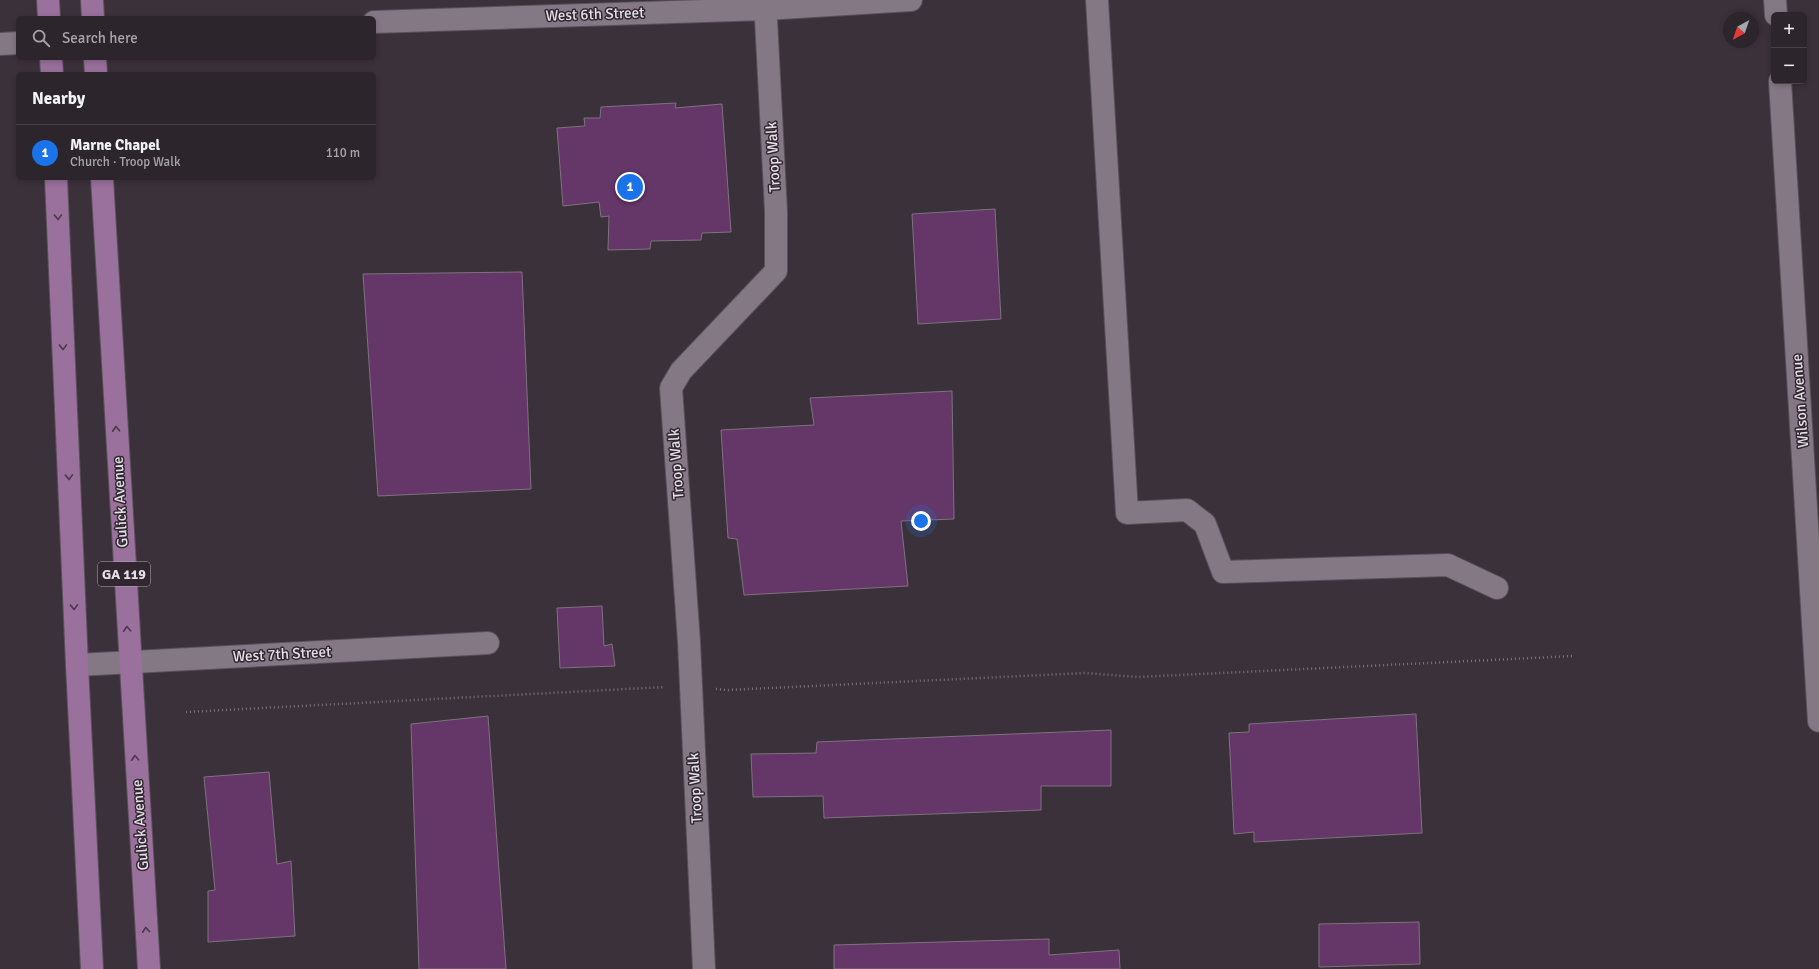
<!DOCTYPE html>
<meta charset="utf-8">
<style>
:root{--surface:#2c252c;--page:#342d34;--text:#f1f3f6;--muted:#a6a5a9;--line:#484248;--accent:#1a73e8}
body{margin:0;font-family:Signika,sans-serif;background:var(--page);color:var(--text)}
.controls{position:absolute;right:12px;top:12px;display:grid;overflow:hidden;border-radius:6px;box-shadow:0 2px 6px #0003}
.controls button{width:36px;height:36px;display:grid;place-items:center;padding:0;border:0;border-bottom:1px solid var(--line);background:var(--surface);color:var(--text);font:20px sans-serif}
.compass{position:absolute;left:1723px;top:12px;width:36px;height:36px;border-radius:50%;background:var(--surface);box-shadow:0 2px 6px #0003;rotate:220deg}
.you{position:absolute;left:921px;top:521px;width:14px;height:14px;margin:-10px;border:3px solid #fff;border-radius:50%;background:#1a73e8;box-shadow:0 0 0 6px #1a73e833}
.badge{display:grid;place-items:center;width:26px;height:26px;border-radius:50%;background:var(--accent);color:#fff;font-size:13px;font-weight:700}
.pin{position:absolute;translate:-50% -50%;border:2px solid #fff;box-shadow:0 1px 4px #0006}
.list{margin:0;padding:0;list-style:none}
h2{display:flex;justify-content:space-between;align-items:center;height:52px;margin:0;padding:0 16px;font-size:17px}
h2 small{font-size:13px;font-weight:400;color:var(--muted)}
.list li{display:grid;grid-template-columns:26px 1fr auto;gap:12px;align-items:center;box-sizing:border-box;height:56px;padding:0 16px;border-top:1px solid var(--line)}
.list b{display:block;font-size:15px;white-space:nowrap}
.list p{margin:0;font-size:13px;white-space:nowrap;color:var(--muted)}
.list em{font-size:13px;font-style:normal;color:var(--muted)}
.icon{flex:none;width:22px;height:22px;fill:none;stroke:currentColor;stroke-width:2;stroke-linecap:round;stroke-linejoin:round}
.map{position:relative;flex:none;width:1819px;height:969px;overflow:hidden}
.search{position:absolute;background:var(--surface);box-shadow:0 2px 6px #0003;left:16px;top:16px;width:360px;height:44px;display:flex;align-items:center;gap:10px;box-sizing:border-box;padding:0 14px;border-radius:6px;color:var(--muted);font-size:15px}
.panel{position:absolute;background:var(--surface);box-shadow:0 2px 6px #0003;left:16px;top:72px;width:360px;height:108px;border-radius:6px}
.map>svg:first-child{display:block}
</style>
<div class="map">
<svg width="1819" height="969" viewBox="0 0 1819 969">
<rect width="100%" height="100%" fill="#3b313b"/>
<path fill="#653668" stroke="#7e727e" d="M676,103l-1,5 47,-4 9,128 -29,1 -1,7 -50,1 -1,8 -42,1 1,-34 -8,1 -2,-15 -36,4 -6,-78 28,-2 -1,-8h16l1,-11z
M995,209l6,110 -83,5 -6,-110z
M522,272l9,217 -153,7 -15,-222z
M952,391l2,128 -53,2 7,65 -164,9 -7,-56 -9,-1 -7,-108 93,-5 -4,-27z
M602,606l2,40 8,-2 3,22 -55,2 -3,-60z
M1416,714l6,119 -168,9v-10l-20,2 -5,-101 20,-1v-8z
M488,716l18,253h-87l-8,-245z
M1111,730v56h-70v24l-217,8 -1,-22 -70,1 -2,-43 65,-1 1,-11z
M269,772l8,92 14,-3 4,75 -87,6v-51l7,-1 -11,-113z
M1419,922l1,42 -101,3v-43z
M1049,939v16l70,-5 1,19h-286v-24z"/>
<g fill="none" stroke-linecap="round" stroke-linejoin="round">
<g stroke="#595059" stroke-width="24">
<path id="minor" d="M1097,0l30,513 60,-3 18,14 18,48 225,-7 49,23
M1775,0l1,15
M374,22l391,-13 146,-9
M0,44l18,-1
M1780,81l39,640
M77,665l411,-22
M704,969l-15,-327 -18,-254 10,-17 95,-100v-60l-11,-211"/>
</g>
<g stroke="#595059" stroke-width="24">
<path id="major" d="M48,0l1,18
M92,0l1,18
M51,58l1,16
M95,58l1,16
M56,178l21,487 15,304
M102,178l47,791"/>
</g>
<path stroke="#7b727b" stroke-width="2.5" stroke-dasharray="1 3" stroke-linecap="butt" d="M716,689l12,1 357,-17 53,4 436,-21
M186,712l479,-25"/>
<use href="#minor" stroke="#847885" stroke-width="22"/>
<use href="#major" stroke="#9a709c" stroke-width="22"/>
</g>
<defs><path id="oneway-chevron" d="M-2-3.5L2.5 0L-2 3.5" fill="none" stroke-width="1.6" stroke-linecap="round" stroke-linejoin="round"/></defs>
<g stroke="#4b394c">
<use href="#oneway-chevron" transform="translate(58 217) rotate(88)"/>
<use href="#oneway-chevron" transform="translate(63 347) rotate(88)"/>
<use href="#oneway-chevron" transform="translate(116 429) rotate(-93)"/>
<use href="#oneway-chevron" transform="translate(69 477) rotate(88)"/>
<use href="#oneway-chevron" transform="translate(74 607) rotate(88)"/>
<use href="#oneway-chevron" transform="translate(127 629) rotate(-93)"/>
<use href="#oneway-chevron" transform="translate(135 758) rotate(-94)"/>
<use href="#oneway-chevron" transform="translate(146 930) rotate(-94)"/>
</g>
<g text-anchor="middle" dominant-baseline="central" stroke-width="3" stroke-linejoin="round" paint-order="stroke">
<rect fill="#312731" stroke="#afa8b0" stroke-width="1" x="98" y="562" width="52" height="24" rx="3"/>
<g font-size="14" font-weight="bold" fill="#e5dfe6">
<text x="124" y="574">GA 119</text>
</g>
<g font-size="15" fill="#e5dfe6" stroke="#312731">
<text transform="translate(595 14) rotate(-2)">West 6th Street</text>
<text transform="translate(773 157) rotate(-93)">Troop Walk</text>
<text transform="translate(1800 401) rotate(-94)">Wilson Avenue</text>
<text transform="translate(676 464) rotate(-94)">Troop Walk</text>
<text transform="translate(120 502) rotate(-93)">Gulick Avenue</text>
<text transform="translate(282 654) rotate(-3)">West 7th Street</text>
<text transform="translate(695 788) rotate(-93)">Troop Walk</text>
<text transform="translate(140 825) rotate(-94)">Gulick Avenue</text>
</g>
</g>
</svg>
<div class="controls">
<button>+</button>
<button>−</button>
</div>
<svg class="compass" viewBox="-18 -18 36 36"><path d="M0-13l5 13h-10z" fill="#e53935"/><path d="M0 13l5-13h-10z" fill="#a6a5a9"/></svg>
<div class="you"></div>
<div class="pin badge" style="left:630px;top:187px">1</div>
<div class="search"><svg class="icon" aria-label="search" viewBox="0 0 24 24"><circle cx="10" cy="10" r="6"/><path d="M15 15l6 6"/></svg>Search here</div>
<section class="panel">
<h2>Nearby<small></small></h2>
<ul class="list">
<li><span class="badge">1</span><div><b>Marne Chapel</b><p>Church · Troop Walk</p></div><em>110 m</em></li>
</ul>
</section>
</div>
